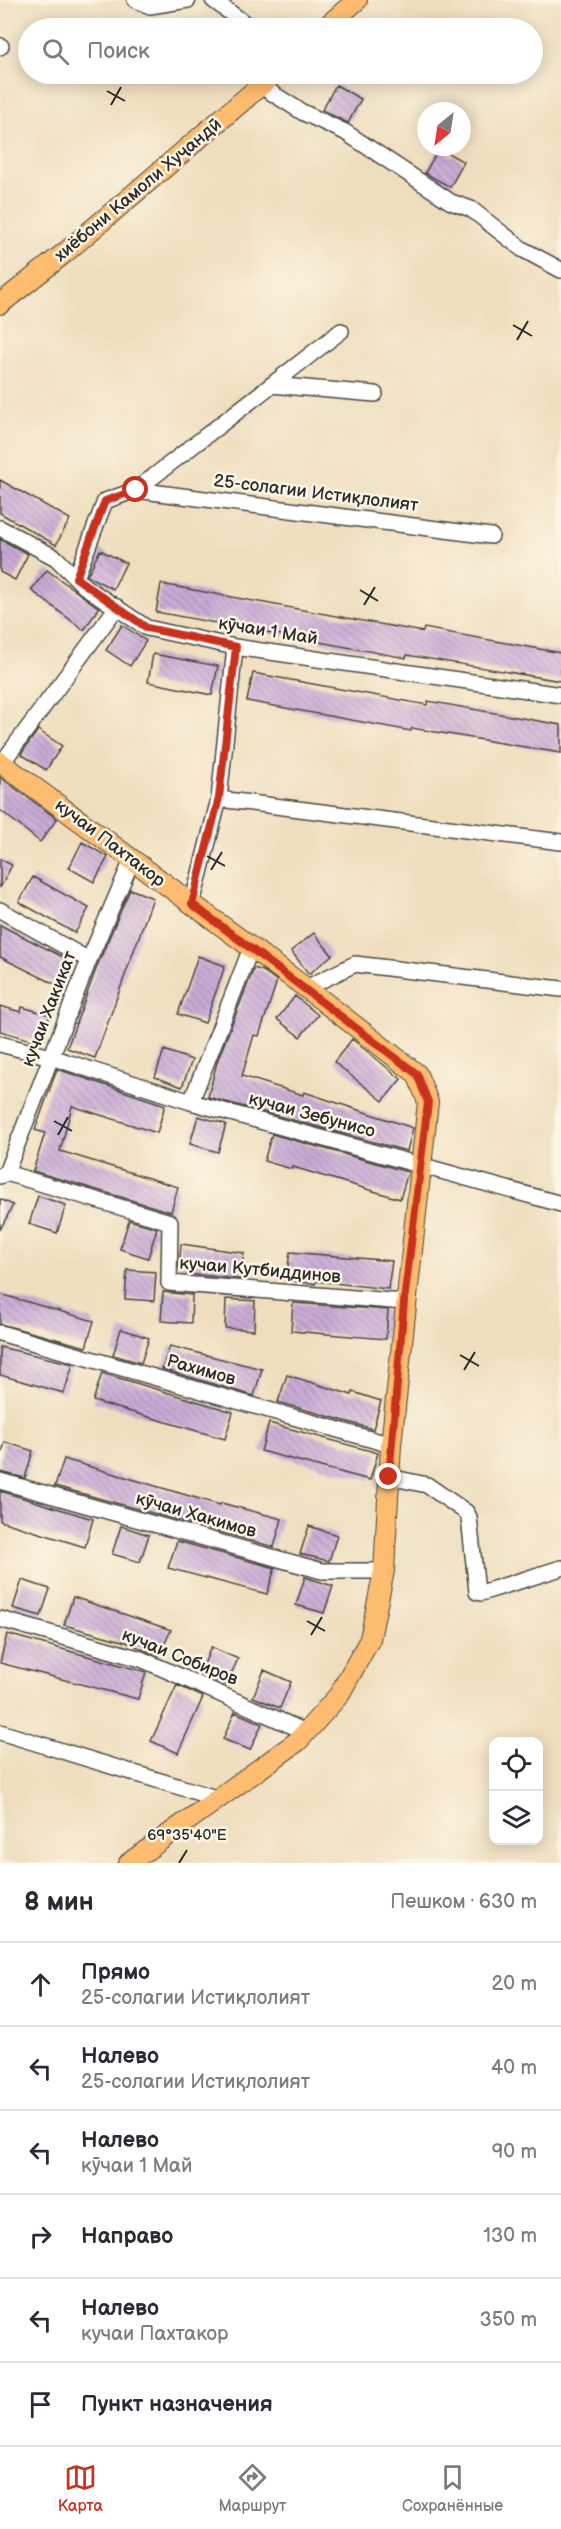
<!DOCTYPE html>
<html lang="ru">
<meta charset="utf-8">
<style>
:root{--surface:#fff;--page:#f7f7f7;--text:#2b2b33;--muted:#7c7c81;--line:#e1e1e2;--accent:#c8321e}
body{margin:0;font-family:"Balsamiq Sans",sans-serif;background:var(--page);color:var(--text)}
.controls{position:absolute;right:18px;bottom:18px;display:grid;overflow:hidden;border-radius:12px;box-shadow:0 3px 15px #0003}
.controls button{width:54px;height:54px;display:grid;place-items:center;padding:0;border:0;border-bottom:2px solid var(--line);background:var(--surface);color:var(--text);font:30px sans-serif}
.compass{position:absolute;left:417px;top:102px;width:54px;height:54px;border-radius:50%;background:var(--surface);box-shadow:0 3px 15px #0003;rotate:210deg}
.stop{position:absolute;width:18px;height:18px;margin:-14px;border:4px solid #c8321e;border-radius:50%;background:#fff}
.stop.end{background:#c8321e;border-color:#fff;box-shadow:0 2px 6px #0008}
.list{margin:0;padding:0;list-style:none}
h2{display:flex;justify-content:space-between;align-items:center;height:78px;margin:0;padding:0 24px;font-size:26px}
h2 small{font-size:20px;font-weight:400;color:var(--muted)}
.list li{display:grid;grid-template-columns:39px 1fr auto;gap:18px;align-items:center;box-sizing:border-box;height:84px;padding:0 24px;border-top:2px solid var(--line)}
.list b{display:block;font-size:22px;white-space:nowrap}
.list p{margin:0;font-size:20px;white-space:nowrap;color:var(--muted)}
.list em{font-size:20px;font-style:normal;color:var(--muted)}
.icon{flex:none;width:33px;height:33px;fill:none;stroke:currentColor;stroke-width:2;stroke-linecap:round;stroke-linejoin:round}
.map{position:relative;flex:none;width:561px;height:1863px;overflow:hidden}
.search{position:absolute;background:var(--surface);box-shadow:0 3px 15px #0003;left:18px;right:18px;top:18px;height:66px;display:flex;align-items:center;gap:15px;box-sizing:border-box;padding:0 21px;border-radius:33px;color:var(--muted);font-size:22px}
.sheet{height:582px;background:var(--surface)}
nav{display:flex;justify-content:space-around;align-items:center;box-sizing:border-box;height:84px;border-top:2px solid var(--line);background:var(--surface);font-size:16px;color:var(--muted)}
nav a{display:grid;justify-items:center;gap:3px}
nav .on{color:var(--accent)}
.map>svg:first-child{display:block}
</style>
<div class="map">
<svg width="561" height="1863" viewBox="0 0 561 1863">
<defs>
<pattern id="building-back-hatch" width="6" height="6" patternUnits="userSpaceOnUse" patternTransform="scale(1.5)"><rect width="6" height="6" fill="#cbacd7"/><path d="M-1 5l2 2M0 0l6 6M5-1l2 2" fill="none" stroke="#a58caf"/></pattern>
</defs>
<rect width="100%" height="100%" fill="#fcf5e5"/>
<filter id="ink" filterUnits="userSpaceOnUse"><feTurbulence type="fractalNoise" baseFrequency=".0167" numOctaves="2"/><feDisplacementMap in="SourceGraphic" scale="12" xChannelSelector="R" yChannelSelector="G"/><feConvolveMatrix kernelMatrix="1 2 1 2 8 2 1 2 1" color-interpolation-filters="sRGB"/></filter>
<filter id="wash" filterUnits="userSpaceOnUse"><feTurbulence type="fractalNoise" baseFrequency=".008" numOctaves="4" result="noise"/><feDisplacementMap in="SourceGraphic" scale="24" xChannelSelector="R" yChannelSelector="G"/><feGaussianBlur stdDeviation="1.35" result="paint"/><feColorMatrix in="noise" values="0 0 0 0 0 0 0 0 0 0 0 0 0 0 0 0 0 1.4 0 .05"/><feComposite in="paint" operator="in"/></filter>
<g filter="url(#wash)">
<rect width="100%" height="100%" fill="#efdebd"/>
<g id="blocks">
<path fill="url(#building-back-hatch)" d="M336,85l25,14 -13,24 -26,-13z
M439,148l25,14 -14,25 -25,-14z
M0,480l70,39 -14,26 -56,-32z
M0,539l28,15 -13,26 -15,-8z
M100,550l26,13 -13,26 -26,-13z
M47,570l52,38 -15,22 -53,-40z
M161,584l262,48 1,-4 137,25v28l-154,-26 -1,3 -250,-46z
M122,625l24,16 -16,25 -24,-16z
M153,654l65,12 -6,29 -64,-13z
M253,673l174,32 1,-4 133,24v28l-149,-25 -1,3 -164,-30z
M38,730l24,16 -16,24 -25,-16z
M0,777l57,42 -17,23 -40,-32z
M82,842l26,15 -14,25 -25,-14z
M0,859l12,6 -12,23z
M33,877l56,31 -14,25 -56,-31z
M130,889l23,9 -58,160 -28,-10 31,-84z
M0,925l69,35 -12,25 -57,-28z
M314,933l18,22 -23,19 -18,-23z
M198,956l27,10 -20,57 -27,-9z
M254,968l9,3 14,10 -18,55 -5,-1 -12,41 61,19 1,-3 109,36 -6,23 -199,-54 9,-35z
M295,996l23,19 -18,22 -23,-18z
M0,1006l21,6 1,-5 28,8 -8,28 -42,-12z
M352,1039l49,40 -18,22 -49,-39z
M164,1050l28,10 -10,27 -27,-10z
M57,1069l108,36 -8,28 -85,-27 -12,45 118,36 -7,25 -138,-41 12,-38 -10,-3z
M198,1116l28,8 -8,28 -28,-8z
M272,1134l136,38 -8,27 -107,-32 -1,2 -28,-8z
M38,1196l28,9 -9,28 -28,-9z
M0,1199l13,6 -13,25z
M129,1220l28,8 -9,30 -28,-9z
M181,1244l63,9 -4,26 -52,-5 1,-2 -10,-4z
M290,1252l102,9 -4,28 -72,-8 -1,3 -29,-4z
M127,1270l29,2 -2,29 -29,-2z
M163,1292l29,3 -1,28 -30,-2z
M0,1294l94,27 -8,26 -86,-23z
M226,1299l29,2 -1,29 -29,-2z
M293,1303l95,7 -2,29 -95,-8z
M121,1329l28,9 -8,25 -28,-8z
M170,1346l92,23 -8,27 -92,-27z
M0,1347l73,17 -9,29 -64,-18z
M102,1373l131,39 -8,27 -132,-38z
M287,1375l65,20 1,-3 28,9 -8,28 -95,-27z
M269,1423l109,30 -8,27 -109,-29z
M5,1442l28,9 -8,27 -25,-6v-13z
M64,1459l156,46 1,-2 61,16 -8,28 -219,-61z
M0,1491l93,28 -8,28 -85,-26z
M121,1526l28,9 -9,27 -28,-8z
M309,1526l28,9 -8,26 -29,-7z
M177,1541l98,27 -8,26 -99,-26z
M305,1577l28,9 -9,27 -28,-8z
M22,1580l28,9 -9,27 -28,-8z
M73,1597l98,33 -12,26 -33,-14 -62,-17z
M7,1634l139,38 -8,27 -138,-36z
M211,1647l27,12 -12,26 -26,-11z
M264,1670l27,12 -11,26 -27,-11z
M177,1685l26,12 -25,56 -27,-12z
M235,1712l27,12 -12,26 -27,-11z"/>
</g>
</g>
<g filter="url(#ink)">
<use href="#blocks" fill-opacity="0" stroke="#484641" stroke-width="1.5"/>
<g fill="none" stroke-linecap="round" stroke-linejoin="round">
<g stroke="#484641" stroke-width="18">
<path id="minor" d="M135,0l15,6 38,-6
M213,0l38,28
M0,47l1,-1
M261,86l41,26 43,20 106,70 20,7 51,40 39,21
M271,385l104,9
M136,490l355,46
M0,528l56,30 28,28 63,42 88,19 326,48
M76,578l29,-77 31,-11 205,-159
M2,763l115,-156
M219,799l342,43
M192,904l27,-105 16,-152
M0,910l89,50
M306,988l49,-24 206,25
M0,1044l51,13 140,45 370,102
M191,1102l60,-154
M6,1173l83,-213 43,-100
M0,1176l6,-3 164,49 -1,61 235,19
M0,1333l391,112
M389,1477l38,8 39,27 3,5 8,75 4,1 80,-25
M0,1481l322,90h62
M0,1619l141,40 165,73
M0,1732l219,67"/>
</g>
<g stroke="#484641" stroke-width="22">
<path id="major" d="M325,28l32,-28
M0,304l67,-53 207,-177
M0,762l306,226 111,86 11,28 -37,343 -7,126 -14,68 -31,56 -41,46 -169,122"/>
</g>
<use href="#minor" stroke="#fff" stroke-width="15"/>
<use href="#major" stroke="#fdbc70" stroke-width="20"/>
</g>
</g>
<g fill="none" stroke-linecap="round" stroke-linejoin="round" filter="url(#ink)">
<path stroke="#c8321e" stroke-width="8" d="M136,490l-31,11 -29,77 71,50 89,19 -17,151 -27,106 225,170 11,28 -24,200 -15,175"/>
</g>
<path fill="none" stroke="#2b2b2b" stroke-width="2" d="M107,91l18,10M111,105l10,-18M513,325l19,11M517,340l11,-19M360,590l18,11M364,605l11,-18M207,856l18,10M211,870l11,-18M54,1121l18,10M58,1135l10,-18M460,1355l19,11M464,1370l11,-18M307,1621l18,10M311,1635l11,-18M179,1863l8,-13"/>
<g text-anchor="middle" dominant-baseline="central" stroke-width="5" stroke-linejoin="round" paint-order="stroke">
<g font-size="18" fill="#2b2b2b" stroke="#fcf5e5">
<text transform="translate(138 190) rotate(-40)">хиёбони Камоли Хуҷандӣ</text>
<text transform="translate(316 493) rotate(7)">25-солагии Истиқлолият</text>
<text transform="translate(268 631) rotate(9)">кӯчаи 1 Май</text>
<text transform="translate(110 843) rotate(37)">кучаи Пахтакор</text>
<text transform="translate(49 1009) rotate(-69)">кучаи Хакикат</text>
<text transform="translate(312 1115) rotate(15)">кучаи Зебунисо</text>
<text transform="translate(260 1270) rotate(5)">кучаи Кутбиддинов</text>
<text transform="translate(201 1370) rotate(16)">Рахимов</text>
<text transform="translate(196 1515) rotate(16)">кӯчаи Хакимов</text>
<text transform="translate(180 1657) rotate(22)">кучаи Собиров</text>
</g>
</g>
<g font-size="15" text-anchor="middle" fill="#2b2b2b" stroke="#fcf5e5" stroke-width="5" stroke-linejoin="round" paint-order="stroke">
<text x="187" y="1840">69°35'40"E</text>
</g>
</svg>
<div class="controls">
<button><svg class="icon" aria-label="locate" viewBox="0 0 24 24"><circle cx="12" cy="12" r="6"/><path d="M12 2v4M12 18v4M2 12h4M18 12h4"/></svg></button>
<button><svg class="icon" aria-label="layers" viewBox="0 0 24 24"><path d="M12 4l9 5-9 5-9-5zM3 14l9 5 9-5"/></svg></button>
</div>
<svg class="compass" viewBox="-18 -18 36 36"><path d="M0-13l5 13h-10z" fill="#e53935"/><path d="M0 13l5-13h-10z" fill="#7c7c81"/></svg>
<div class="stop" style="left:136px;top:490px"></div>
<div class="stop end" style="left:389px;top:1477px"></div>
<div class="search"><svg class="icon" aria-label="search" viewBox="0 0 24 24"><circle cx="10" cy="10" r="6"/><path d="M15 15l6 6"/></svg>Поиск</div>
</div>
<section class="sheet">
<h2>8 мин<small>Пешком · 630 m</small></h2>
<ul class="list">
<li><svg class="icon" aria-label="ahead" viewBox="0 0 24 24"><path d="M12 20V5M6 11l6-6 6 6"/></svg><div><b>Прямо</b><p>25-солагии Истиқлолият</p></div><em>20 m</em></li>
<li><svg class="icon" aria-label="left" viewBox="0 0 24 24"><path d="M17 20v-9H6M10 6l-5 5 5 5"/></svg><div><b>Налево</b><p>25-солагии Истиқлолият</p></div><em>40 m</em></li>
<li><svg class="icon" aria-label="left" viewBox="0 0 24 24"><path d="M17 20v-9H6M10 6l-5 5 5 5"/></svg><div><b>Налево</b><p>кӯчаи 1 Май</p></div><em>90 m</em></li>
<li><svg class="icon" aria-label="right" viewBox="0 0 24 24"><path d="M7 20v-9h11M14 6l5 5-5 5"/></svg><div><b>Направо</b></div><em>130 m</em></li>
<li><svg class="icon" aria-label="left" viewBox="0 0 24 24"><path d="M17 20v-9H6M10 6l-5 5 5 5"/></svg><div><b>Налево</b><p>кучаи Пахтакор</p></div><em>350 m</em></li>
<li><svg class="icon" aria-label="arrive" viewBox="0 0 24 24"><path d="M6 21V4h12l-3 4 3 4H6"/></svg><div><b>Пункт назначения</b></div></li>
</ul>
</section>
<nav>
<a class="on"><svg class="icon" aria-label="map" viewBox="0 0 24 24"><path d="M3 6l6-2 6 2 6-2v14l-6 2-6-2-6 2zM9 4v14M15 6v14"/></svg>Карта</a>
<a><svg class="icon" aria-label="directions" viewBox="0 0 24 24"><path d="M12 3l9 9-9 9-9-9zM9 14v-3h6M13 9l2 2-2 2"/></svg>Маршрут</a>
<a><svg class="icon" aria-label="saved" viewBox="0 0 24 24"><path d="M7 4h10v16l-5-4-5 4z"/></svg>Сохранённые</a>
</nav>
